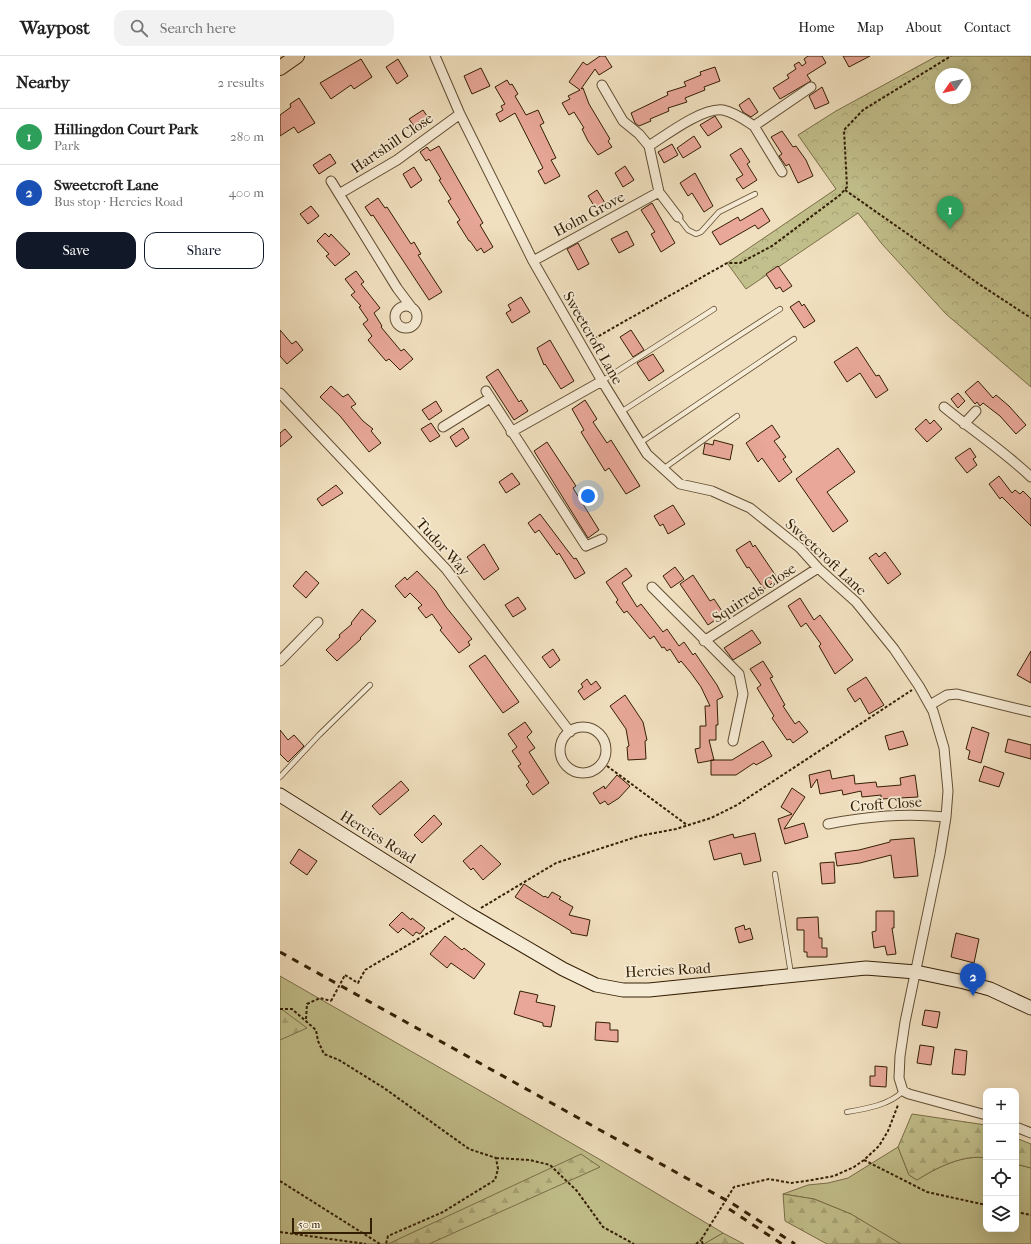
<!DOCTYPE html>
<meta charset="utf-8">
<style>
:root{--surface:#fff;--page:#f2f2f2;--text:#222;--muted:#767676;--line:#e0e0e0;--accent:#111827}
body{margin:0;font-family:"IM FELL French Canon",serif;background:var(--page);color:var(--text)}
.controls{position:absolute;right:12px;bottom:12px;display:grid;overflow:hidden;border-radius:8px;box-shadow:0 4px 16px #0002}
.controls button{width:36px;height:36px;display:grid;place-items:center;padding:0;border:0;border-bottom:1px solid var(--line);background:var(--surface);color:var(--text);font:20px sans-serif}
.compass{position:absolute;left:655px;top:12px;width:36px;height:36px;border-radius:50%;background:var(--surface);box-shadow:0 4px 16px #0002;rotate:236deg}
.scale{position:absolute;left:12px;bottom:10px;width:80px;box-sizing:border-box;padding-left:4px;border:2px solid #331e04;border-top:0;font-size:11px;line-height:14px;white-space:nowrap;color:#331e04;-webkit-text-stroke:3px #f6ebd5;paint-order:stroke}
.you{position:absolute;left:308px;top:440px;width:14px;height:14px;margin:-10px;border:3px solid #fff;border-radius:50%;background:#1a73e8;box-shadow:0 0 0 6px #1a73e833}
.badge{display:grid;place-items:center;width:26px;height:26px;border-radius:50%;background:var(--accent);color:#fff;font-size:13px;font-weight:700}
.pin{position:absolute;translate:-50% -33px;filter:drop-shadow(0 1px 2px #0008)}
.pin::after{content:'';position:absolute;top:21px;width:14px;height:12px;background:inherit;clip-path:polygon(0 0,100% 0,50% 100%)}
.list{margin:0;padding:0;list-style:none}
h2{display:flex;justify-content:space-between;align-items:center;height:52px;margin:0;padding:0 16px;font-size:17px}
h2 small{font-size:13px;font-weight:400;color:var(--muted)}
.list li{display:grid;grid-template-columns:26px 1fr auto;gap:12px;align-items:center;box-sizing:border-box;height:56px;padding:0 16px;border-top:1px solid var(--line)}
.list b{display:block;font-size:15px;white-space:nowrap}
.list p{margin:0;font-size:13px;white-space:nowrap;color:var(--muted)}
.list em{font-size:13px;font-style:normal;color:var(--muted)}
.actions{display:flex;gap:8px;padding:12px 16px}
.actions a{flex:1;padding:9px 0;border:1px solid var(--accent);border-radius:12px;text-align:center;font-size:14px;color:var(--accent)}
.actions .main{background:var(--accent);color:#fff}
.icon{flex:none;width:22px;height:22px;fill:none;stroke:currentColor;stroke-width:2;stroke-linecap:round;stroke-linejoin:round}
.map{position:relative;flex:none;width:751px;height:1188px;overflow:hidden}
header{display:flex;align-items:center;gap:24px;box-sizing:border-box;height:56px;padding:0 20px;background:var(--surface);border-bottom:1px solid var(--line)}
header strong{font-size:19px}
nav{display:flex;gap:22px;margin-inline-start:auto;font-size:14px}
.search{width:280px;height:36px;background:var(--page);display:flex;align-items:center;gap:10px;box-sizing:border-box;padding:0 14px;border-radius:12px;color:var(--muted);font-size:15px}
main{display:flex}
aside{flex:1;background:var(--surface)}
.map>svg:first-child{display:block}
</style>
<header>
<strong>Waypost</strong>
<div class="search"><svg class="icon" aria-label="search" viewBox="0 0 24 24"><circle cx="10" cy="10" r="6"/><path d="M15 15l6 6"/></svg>Search here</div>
<nav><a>Home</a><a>Map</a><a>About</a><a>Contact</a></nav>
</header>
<main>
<aside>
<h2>Nearby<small>2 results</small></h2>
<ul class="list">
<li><span class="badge" style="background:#2e9e5b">1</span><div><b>Hillingdon Court Park</b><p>Park</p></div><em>280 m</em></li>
<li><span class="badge" style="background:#1a4fb4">2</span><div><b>Sweetcroft Lane</b><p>Bus stop · Hercies Road</p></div><em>400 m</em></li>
</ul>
<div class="actions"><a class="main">Save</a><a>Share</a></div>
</aside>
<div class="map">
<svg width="751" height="1188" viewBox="0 0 751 1188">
<defs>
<pattern id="forest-firs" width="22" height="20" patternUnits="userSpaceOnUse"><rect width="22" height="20" fill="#c2c08c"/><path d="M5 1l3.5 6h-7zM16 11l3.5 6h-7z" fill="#a7a577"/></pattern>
<pattern id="park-crowns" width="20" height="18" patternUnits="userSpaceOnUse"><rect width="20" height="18" fill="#c2c08c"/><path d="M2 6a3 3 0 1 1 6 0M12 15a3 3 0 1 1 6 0" fill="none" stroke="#a7a577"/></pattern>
</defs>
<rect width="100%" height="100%" fill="#f1e0bf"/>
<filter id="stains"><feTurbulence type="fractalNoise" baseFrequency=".005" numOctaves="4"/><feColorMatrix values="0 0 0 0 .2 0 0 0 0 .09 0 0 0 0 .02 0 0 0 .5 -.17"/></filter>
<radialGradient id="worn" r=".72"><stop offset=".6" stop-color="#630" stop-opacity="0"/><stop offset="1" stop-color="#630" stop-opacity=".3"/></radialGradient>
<path fill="#c2c08c" stroke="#7a6f48" d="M0,920l319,183 124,74 -19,11h-424z
M618,1091l11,28 8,5c19,-12 46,-26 69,-22v71h30v-65l15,4v76h-131l-49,-30 -37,-15 -31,-5 25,-9 20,-2 20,-5z"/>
<path fill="url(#forest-firs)" stroke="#7a6f48" d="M0,952l27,20 -27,12z
M632,1058l74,11v33c-23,-4 -50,10 -69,22l-8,-5 -11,-28z
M736,1082l15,6v24l-15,-4z
M301,1098l19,13 -171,77h-41z
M503,1138l31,5 37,15 50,30h-74l-42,-23z
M443,1177l21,11h-40z"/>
<path fill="url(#park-crowns)" stroke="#7a6f48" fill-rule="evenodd" d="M657,0h94v331l-85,-73 -64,-70 -24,-31 -112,76 -19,-26 109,-74 -38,-54 38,-24zM661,18h24v24h-24z"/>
<path fill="#e8a798" stroke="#331e04" d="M320,0h5l7,11 -13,8 -4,-6 -14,20 2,-1 6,16 21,35 -2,2 4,6 -14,8 -10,-14 -6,-12 2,-1 -10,-16 -5,3 -7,-12 8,-4 -2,-3 12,-6 -11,-8 14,-20 4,3z
M528,0h14l4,7 -19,12 4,6 -31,18 -7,-11 16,-10 -2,-3 9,-6 -2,-4 5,-3 3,4 4,-3 -2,-4z
M563,0h27l-21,11z
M81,3l11,18 -18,12 -3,-4 -20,14 -11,-16z
M118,3l10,17 -11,8 -11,-17z
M435,11l5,14 -16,6 1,3 -20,8 2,4 -19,6 1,3 -19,8 1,2 -12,5 -4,-3 -4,-10 37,-18 -1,-3 19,-6 -2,-4 17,-7 -1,-3z
M201,12l9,18 -18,8 -8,-18z
M227,24l3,5 2,-1 6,10 -3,2 11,19 12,-5 6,13 -4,2 16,33 -5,2 9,16 -15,8 -7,-13 5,-3 -28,-55 -15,9 -4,-8 7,-4 -2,-4 4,-2 -10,-17z
M542,31l7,16 -14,6 -6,-13z
M19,42l16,25 -17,10 -4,-6 -14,9v-21l11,-8 -1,-3z
M469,42l9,14 -7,5 -8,-5 -4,-7z
M143,54l6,9 -13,10 -7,-10z
M435,60l7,11 -14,9 -8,-11z
M502,75l11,16 3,-1 10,14 7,16 -15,7 -9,-19 -3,2 -7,-10 3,-2 -11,-17z
M414,80l7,11 -18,11 -6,-10z
M392,88l6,11 -14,8 -6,-11z
M159,90l44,77 -3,2 13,22 -9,6 -3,-5 -4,3 -7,-10h-1l-12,-19 3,-2 -12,-19 3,-2 -12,-19 2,-1 -12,-20 -3,2 -6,-9 7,-5 3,4z
M461,92l9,14 -3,2 10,16 -14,9 -7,-10 7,-4 -13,-20z
M50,98l6,9 -17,11 -6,-9z
M345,110l9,14 -11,7 -8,-14z
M134,111l8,13 -11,8 -8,-14z
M415,117l18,33 -9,6 -12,-19 -4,3 -8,-13z
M317,134l8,13 -9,6 -8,-13z
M98,142l7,10 2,-1 24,37 3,-2 7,12 -3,1 24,37 -13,8 -56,-85 -2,1 -6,-9z
M372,147l23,40 -14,9 -10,-18 4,-2 -14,-22z
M31,150l8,10 -11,8 -8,-10z
M482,152l8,13 -12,8 -3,-4 -35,20 -8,-13 26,-15 2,4z
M347,175l7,14 -15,8 -8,-14z
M45,177l4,4 2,-3 19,20 -15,12 -9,-10 3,-2 -12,-13z
M298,187l11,21 -11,6 -11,-21z
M498,210l14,20 -9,6 -3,-5 -4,2 -10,-15z
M76,215l8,11 -3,2 19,24 -6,5 8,13 -1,1 20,24 3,-2 9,10 -13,11 -11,-11 -3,2 -18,-21 4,-4 -9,-12 5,-4 -9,-13 2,-1 -10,-11 4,-3 -10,-13z
M241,241l9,15 -18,11 -6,-10 5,-3 -3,-5z
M519,245l3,5 2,-2 11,17 -11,7 -14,-21z
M0,274l12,14 4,-3 7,9 -16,14 -7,-8z
M351,274l13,20 -11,7 -13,-20z
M270,284l24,41 -13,8 -16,-25 -1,1 -7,-17z
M577,291l19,29 3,-1 9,15 -12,8 -16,-25 -13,9 -13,-20z
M373,298l11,17 -15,10 -12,-18z
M218,313l21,33 2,-2 7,11 -14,9 -28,-43z
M698,325l15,17 3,-3 13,11 17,19 -10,9 -16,-18 -17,-13 -3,3 -3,-4 -2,2 -10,-12z
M51,330l12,11 5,-3 8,10 -5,3 12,14 10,8 -2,2 10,12 -12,9 -29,-36 -20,-19z
M678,337l7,8 -7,7 -7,-9z
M305,344l12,19 -4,3 14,21 4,-3 29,46 -14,8 -17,-26 -4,3 -24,-39 3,-2 -12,-21z
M156,345l6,10 -13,9 -7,-10z
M646,363l4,5 4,-4 8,9 -15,13 -12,-13z
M151,367l9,13 -10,6 -9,-13z
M492,369l8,12 -6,4 12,16 -3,2 9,13 -13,10 -17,-24 -4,4 -12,-19z
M183,372l6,10 -13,9 -6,-10z
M5,373l7,8 -12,10v-14z
M434,384l19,5 -3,15 -27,-6 2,-11 8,2z
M267,386l29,44 -3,2 26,42 -11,8 -54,-87z
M558,392l17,24 -28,20 21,29 -15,11 -37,-53z
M690,392l6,9 -3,2 4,6 -10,8 -12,-15z
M232,417l8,11 -14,9 -7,-11z
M719,420l13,17 3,-3 5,4 3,-3 8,8v27l-29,-29 -2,2 -11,-15z
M56,429l7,8 -21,13 -5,-7z
M393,449l12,19 -17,10 -5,-10 -3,2 -6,-10z
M260,458l34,45 2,-1 9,15 -10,6 -16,-26 -2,2 -18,-25 -4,3 -7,-10z
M470,485l3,6 2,-2 23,34 -14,10 -15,-22 -2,1 -11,-18z
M204,488l15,25 -15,11 -17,-23z
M605,496l16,22 -13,10 -19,-26 7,-5 3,4z
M395,511l9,12 -13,9 -8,-12z
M346,512l6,8 -10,7 15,24 4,-3 22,28 4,-3 12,17 5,-4 9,13 2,-2 22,32 6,12 -6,3 1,25h-2v15h-7l5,20 -16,3 -3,-14 5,-1v-22h6l-1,-20h5l-9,-19 -10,-14 -10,-12 -2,2 -9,-14 -3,2 -3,-4 -2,1 -8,-12 -4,3 -23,-28 -3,2 -8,-11 2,-2 -12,-18z
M26,515l13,12 -13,15 -13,-12z
M137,515l19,20 10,16 26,32 -4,3 2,3 -11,8 -19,-23 2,-2 -10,-14 -6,4 -8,-10 4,-3 -12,-12 -5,5 -10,-12 10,-9 2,3z
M413,519l17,26 4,-2 10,15 -16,11 -28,-41z
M238,541l8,12 -13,8 -8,-12z
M520,542l14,22 6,-5 33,45 -18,14 -16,-28 2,-2 -15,-21 -5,4 -13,-21z
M82,553l14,12 -16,17 1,1 -24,22 -11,-11 14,-13 -1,-2 13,-11 -1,-1z
M472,574l9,13 -28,17 -9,-12z
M273,593l7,11 -10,8 -8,-11z
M751,595v32l-14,-8z
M205,599l34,47 -16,11 -34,-47z
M483,605l10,16 -3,1 15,27 -2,1 12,18 4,-3 9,11 -15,11 -3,-4 -3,1 -15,-22 2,-2 -17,-28 4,-3 -11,-16z
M586,621l18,28 -15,9 -9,-16 -5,4 -8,-13z
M307,623l4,6 5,-4 5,7 -17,12 -6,-9 5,-4 -2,-3z
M345,639l18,27 4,18 -2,1 1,18 -18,1 -1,-13 2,-1 -3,-17 -16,-23z
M245,666l7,10 -5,5 8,11 -6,4 20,31 -16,12 -7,-10 3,-3 -11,-16 3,-2 -9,-13 5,-4 -9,-13z
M692,671l17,6 -8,30 -13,-4 2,-8 -4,-2z
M0,674l8,10 6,-5 10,11 -16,16 -8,-8z
M623,675l5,14 -19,5 -4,-14z
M728,683l23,6v14l-26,-7z
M483,685l9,15 -16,9 -2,-2 -18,12h-25v-15h21z
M704,710l20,7 -5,14 -20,-6z
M550,714l2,9 22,-4 1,9 21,-2 1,5 24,-2 -1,-7 15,-3 3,22 -37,2v-4l-19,2 -1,-6 -18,4 -1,-5 -22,4 -3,-15 -6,9 -2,-13z
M337,719l13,11 -11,12 -11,7 -3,-4 -5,3 -7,-11 11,-7 1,3z
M121,725l8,9 -29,25 -8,-9z
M512,732l13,9 -21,32 20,-6 4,14 -23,7 -7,-25 14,-5 -11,-7z
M154,759l8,9 -20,19 -8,-8z
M475,777l6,28 -17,4 -3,-12 -27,7 -5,-19 24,-7 1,4z
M634,782l4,38 -24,2 -3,-23 -31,8 -23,3 -2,-13 24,-3 31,-8v-2z
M201,789l20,19 -18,16 -10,-12 -2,2 -8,-9z
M19,793l18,12 -10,14 -17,-12z
M554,806l1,21 -13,1 -2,-21z
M244,828l20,13 1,-1 3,2 4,-6 9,5 -2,2 14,8 -4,8 21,5 -3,16 -16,-3v-2l-56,-34z
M596,855h18v17h-2l4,26 -9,1 -2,-9 -11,2 -2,-16 4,-1z
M122,856l9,8 1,-2 13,10 -5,6 -4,-2 -3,4 -10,-8 -5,5 -9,-8z
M538,861l1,21h3v10h5v9h-20v-5h-3v-22h-7v-12z
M464,869l1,5 5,-2 3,11 -14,4 -4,-15z
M676,877l23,6 -5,24 -23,-6z
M165,880l17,14 2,-2 21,16 -11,15 -23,-16 -4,5 -17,-14z
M240,935l18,4 -2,7 19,4 -4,21 -8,-1v-3l-29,-9z
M645,954l15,2 -3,16 -15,-3z
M316,966l14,1v7h8v12l-23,-2z
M640,989l14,2 -3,18 -14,-2z
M675,993l12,2 -2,24 -13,-1z
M595,1010l12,1 -1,20 -16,-1v-10h5z"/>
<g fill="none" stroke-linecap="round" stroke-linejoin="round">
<g stroke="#624e33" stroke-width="6">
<path id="lane" d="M398,161l10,13 8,4 5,-2 18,-20 36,-18
M322,325l112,-72
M341,356l159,-103
M360,387l154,-104
M383,413l74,-53
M0,721l39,-42 51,-50
M495,818l16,100
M567,1056c18,-3 43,-7 56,-21"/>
</g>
<g stroke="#624e33" stroke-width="11">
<path id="street" d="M155,0l25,58 73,147 69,120 45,73 33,30 32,7 38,17 50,40 18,20 38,34 38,47 25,37 14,25 11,37 4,43 -2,26 -6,37 -35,168 -5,34 -1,22 4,13 6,3 77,21
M322,29l21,36 16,13 10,12
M474,70l28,46
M51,125l66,107 15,20
M379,136l19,25
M59,138l58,-34 63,-46
M253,205l126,-69 -10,-46c17,-11 54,-39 74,-36 11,2 22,10 31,16l57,-39
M115 261a11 11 0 1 1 22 0a11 11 0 1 1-22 0Z
M206,335l100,155 16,-7
M0,337l166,176 124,163
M664,351c29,24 60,44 87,70
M684,368l12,-13
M163,371l47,-29
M231,376l91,-51
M372,531l87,87 4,20 -10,47
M424,585l114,-73
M0,605l38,-39
M650,649l17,-10 10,-1 74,18
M280 694a23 23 0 1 1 46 0a23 23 0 1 1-46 0Z
M548,768c41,-8 76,-11 118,-7
M736,1071l15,6"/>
</g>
<g stroke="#331e04" stroke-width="15">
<path id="secondary" d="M0,739l189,119 94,55 33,16 27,5h26l217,-22 50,4 48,10 26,7 41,19"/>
</g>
<g stroke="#331e04" stroke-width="16">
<path id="primary" d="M0,12l17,-12"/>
</g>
<path stroke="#331e04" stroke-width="2" stroke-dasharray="3 2" stroke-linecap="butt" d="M565,134l134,94 52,34
M310,285l137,-78h13l32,-17 68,-51 7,-8 -3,-57 19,-20 88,-54
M323,707l84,62
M201,852l75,-45 83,-27 37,-7 35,-11 26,-13 175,-115
M65,919l13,8 7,-13 89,-52
M0,953h12l24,21 2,11 6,13 15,6 45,28 85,61 27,9 2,11 -3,11 -52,32 -55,24 -2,8
M26,963l1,-15 13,-6 11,3
M216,1102l34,2 20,5 27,26 26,36 31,17
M584,1104l63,32 59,13
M0,1125l100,63
M736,1156l15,3
M0,1176l86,12
M416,1188l5,-4
M423,1188l-2,-4 33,-53 35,-8 22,4 15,-2 28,-5 20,-9 10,-7 15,-14 9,-15 10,-26"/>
<use href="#lane" stroke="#f6ebd5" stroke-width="4.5"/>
<use href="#street" stroke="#f6ebd5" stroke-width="9"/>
<use href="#secondary" stroke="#f6ebd5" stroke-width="13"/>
<use href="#primary" stroke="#f1e0bf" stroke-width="14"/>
<path stroke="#331e04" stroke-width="3" stroke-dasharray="7 7" stroke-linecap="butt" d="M0,896l453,252 62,40
M449,1153l53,35"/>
<path stroke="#331e04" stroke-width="2" stroke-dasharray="3 2" stroke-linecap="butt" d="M51,945l14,-26"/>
</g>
<g text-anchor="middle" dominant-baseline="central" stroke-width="3.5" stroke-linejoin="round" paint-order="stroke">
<g font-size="15" fill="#331e04" stroke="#f6ebd5">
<text transform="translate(112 87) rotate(-34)">Hartshill Close</text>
<text transform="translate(309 158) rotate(-28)">Holm Grove</text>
<text transform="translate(313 282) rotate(60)">Sweetcroft Lane</text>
<text transform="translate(163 491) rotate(48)">Tudor Way</text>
<text transform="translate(546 501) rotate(43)">Sweetcroft Lane</text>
<text transform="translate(474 537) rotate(-33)">Squirrels Close</text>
<text transform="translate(606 748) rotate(-4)">Croft Close</text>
<text transform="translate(98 781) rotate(32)">Hercies Road</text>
<text transform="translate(388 914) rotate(-3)">Hercies Road</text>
</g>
</g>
<rect width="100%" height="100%" filter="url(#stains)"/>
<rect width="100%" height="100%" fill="url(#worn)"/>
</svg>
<div class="controls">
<button>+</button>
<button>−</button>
<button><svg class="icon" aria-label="locate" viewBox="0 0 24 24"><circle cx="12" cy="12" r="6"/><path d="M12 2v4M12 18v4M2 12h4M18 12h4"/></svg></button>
<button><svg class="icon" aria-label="layers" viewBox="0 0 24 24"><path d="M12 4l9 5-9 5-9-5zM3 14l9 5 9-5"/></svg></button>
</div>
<svg class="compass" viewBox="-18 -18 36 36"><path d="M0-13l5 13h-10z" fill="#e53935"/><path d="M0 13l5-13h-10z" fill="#767676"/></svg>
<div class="scale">50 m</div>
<div class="you"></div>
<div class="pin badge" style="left:670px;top:173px;background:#2e9e5b">1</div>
<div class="pin badge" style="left:693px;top:940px;background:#1a4fb4">2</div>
</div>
</main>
